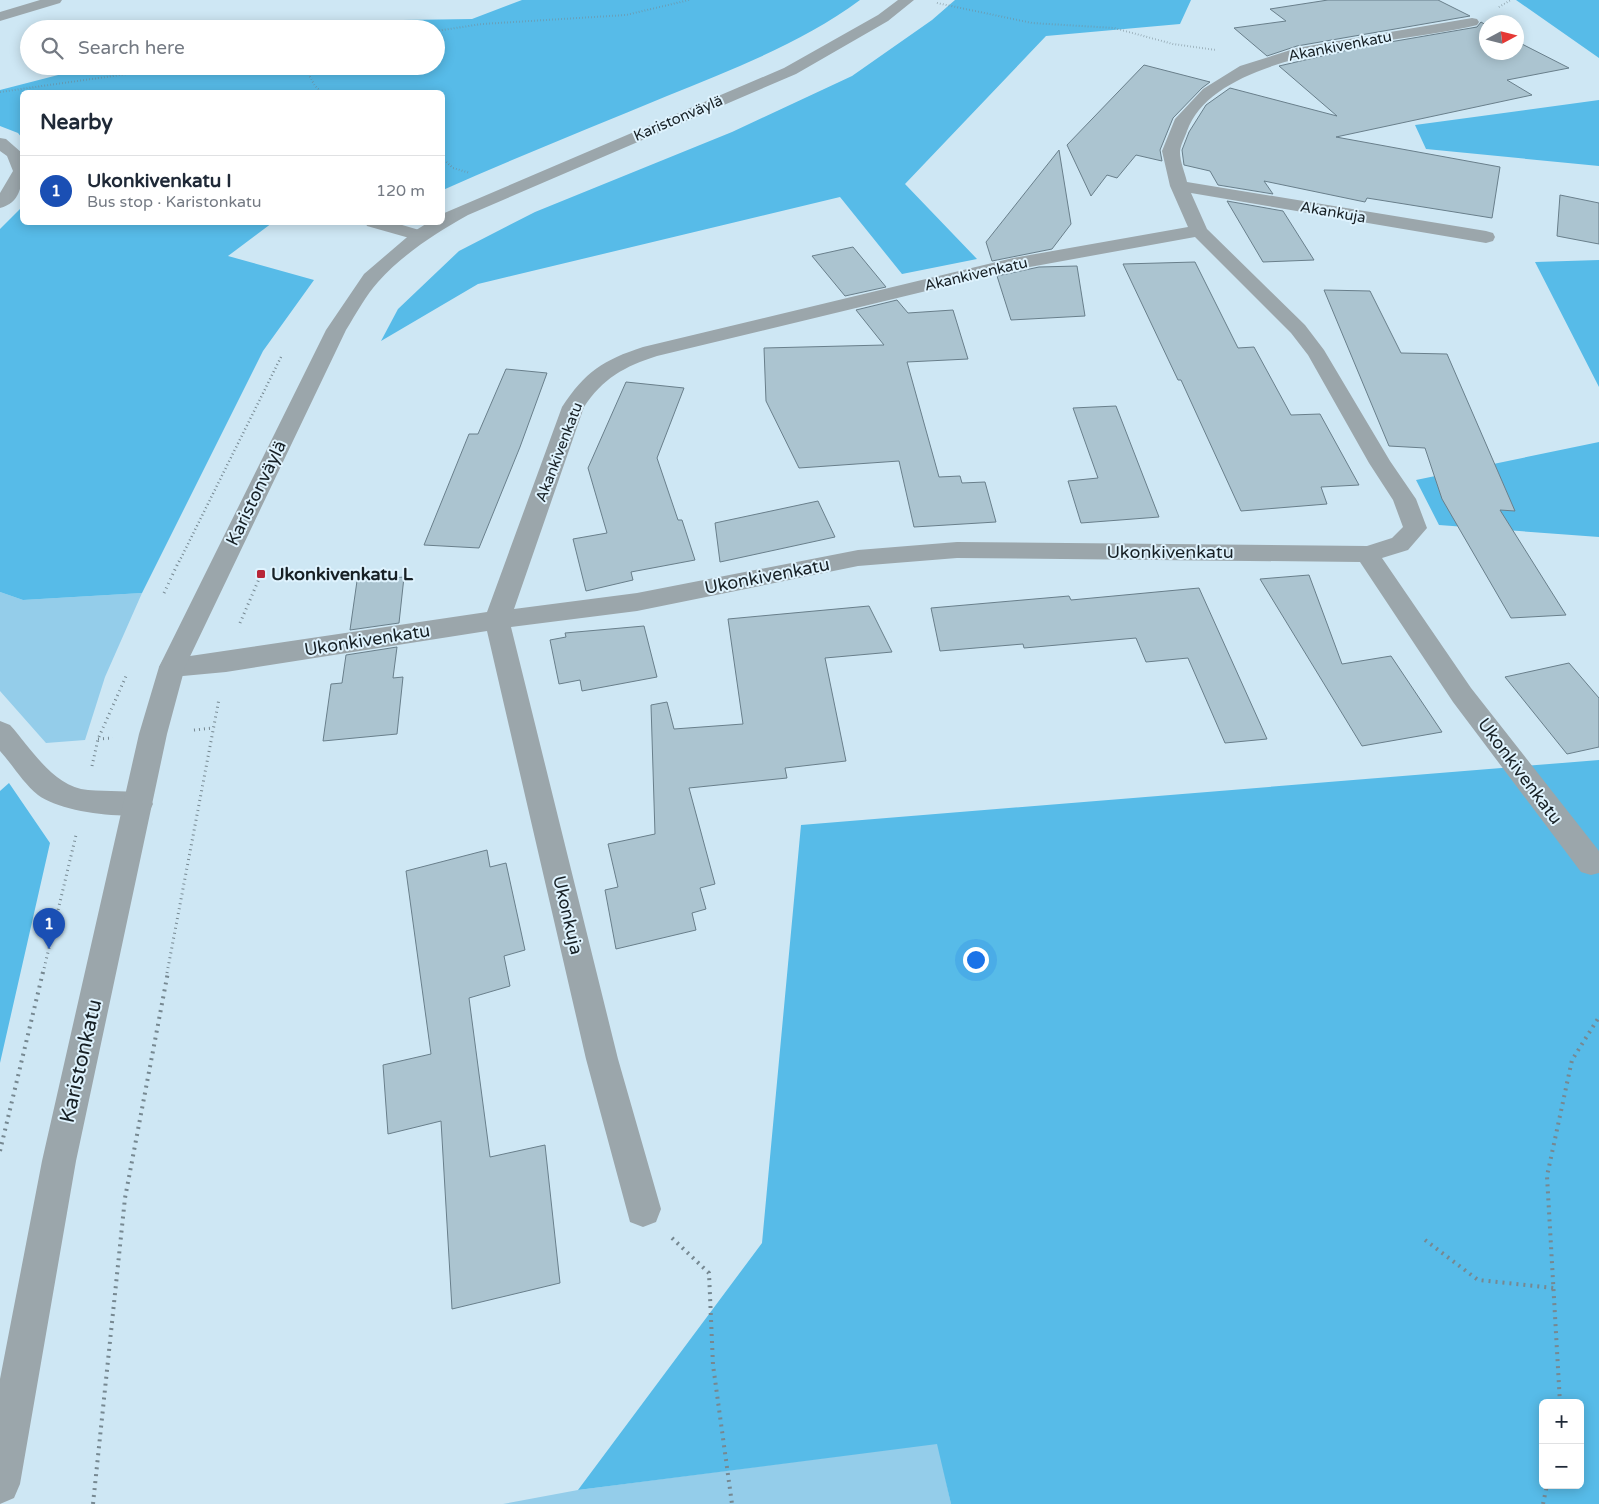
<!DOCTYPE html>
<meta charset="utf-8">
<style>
:root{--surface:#fff;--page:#f6f6f7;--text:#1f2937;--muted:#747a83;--line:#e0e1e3;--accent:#b82638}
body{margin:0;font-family:"Varela Round",sans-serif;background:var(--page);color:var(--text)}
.controls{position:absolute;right:15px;bottom:15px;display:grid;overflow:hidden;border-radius:8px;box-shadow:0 2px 12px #0003}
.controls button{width:45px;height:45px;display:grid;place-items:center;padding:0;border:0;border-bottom:1px solid var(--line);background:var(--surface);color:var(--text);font:25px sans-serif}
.compass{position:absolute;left:1479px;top:15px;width:45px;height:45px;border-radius:50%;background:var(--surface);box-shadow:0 2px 12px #0003;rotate:83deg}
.you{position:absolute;left:975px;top:959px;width:18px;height:18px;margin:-12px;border:4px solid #fff;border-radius:50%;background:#1a73e8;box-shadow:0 0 0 8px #1a73e833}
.badge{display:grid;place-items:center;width:32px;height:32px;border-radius:50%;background:var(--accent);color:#fff;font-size:16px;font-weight:700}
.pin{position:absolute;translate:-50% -41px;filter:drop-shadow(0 1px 2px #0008)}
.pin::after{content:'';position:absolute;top:26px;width:18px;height:15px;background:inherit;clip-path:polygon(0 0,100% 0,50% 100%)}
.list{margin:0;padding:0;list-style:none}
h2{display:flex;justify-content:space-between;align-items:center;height:65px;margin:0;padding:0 20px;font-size:21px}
h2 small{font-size:16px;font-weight:400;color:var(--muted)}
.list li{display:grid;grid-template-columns:32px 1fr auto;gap:15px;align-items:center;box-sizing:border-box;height:70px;padding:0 20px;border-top:1px solid var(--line)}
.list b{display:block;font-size:19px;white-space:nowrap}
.list p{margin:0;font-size:16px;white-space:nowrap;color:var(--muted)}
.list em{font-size:16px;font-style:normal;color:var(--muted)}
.icon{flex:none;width:28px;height:28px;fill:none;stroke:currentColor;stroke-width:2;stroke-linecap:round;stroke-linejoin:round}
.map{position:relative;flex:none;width:1599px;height:1504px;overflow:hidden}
.search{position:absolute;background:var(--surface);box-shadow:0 2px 12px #0003;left:20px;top:20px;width:425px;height:55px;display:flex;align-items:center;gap:12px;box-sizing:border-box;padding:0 18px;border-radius:28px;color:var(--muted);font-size:19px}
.panel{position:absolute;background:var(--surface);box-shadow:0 2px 12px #0003;left:20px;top:90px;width:425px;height:135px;border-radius:8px}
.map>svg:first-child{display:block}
</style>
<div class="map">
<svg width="1599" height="1504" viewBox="0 0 1599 1504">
<rect width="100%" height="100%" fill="#cee7f4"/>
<path fill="#94cdea" d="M0,592l23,8 119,-7 -37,84 -20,63 -39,3 -46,-52z
M938,1443l13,61h-448l75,-14z"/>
<path fill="#57bbe8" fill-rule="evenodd" d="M522,0h338c-58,43 -127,69 -193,96 -75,31 -150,61 -224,94l-1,-98h-420v46l-4,-5 -18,-7v-36l93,-24h343v-37h-198l27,-7 207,-3z
M955,0h236l-11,24 -134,12 -141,148 72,75 -75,15 -62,-77 -362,87 -97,57 17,-32 61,-58 76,-39 197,-80 120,-56 80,-56z
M1515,0h84v58l-83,-58z
M1599,100v66l-173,-17 -11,-24z
M22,207v15l250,1 -44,33 86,24 -51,71 -121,242 -119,7 -23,-8v-363z
M1599,260v127l-64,-125z
M1599,442v95l-160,-12 -23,-45z
M1599,760v744h-648l-14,-60 -359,46 184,-247 39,-418zM1543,1403h37v82h-37z
M9,783l41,60 -50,220v-272z"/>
<path fill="#abc4d0" stroke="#697f8b" d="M1328,0h110l32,16 -173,30 -30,10 -33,-28 52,-7 -16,-12z
M1481,22l5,3v27h30v-11l53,27 -62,12 25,15 -196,42 164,30 -8,51 -125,-20 -2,4 -101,-21 9,13 -55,-9 -8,-14 -26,-6 -2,-15 7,-18 17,-27 24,-17 107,28 -58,-50 82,-19 116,-20z
M1144,65l66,17 -8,6 -29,30 -13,32 2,11 -26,-6 -19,23 -10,-3 -16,21 -24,-51z
M1059,150l12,74 -19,25 -60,12 -6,-19z
M1560,195l39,8v41l-42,-8z
M1227,201l56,10 31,49 -51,2z
M853,247l33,40 -41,9 -33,-40z
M1195,262l43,86 16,-1 37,68 29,-1 39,71 -38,2 6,17 -86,7 -60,-131h-3l-55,-116z
M1077,266l8,50 -74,4 -14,-44 42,-9z
M1324,290l46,1 31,62 46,1 68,157 -15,-1 66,105 -55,3 -69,-119 -17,-51 -36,-2z
M897,300l11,13 45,-3 15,49 -61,3 32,115 21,-1 2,7 23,-1 11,40 -82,5 -15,-66 -100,7 -33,-67 -2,-53 120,-3 -28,-35z
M506,369l41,4 -27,74 -41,101 -55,-3 45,-111h9z
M626,382l58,6 -27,70 21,62h4l13,40 -64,12 2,8 -47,11 -13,-52 34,-6 -19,-65z
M1116,406l43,111 -78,6 -13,-42 30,-3 -25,-70z
M818,501l17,36 -115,25 -5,-39z
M1309,575l33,89 49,-8 51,76 -80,14 -102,-167z
M404,577l-5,46 -49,7 7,-49z
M1199,588l68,151 -42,4 -37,-85 -42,4 -10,-24 -112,10 -1,-4 -83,7 -9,-43 138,-12 2,4z
M869,606l23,46 -67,6 21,103 -61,7 2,10 -98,10 26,96 -15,4 6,21 -14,4 4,17 -80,19 -11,-59 13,-3 -10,-43 47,-10 -4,-129 16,-3 7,27 69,-5 -15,-105z
M644,626l13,51 -75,14 -2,-11 -21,4 -9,-44 16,-3 -1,-4z
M397,647l-4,31 10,-1 -6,57 -74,7 8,-57 11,-1 4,-28z
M1569,663l30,35v49l-32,7 -62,-77z
M487,850l3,17 16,-4 19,87 -21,6 6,30 -41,12 21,159 55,-12 15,138 -108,26 -11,-188 -53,13 -5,-69 48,-11 -25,-183z"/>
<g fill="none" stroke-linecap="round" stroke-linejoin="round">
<path stroke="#768891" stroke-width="2" stroke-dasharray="0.5 2.5" stroke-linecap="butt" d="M937,3l95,20 82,5 59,16 43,6
M1499,7l12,-7
M436,31l46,-7 144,-9 63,-15
M304,66l11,20 7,6
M0,92l183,-26
M442,158l11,10 17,5"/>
<path stroke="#768891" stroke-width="2.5" stroke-dasharray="1 3" stroke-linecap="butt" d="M179,562l103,-207"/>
<path stroke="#768891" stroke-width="3" stroke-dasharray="1 4" stroke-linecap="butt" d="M164,593l15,-32
M240,623l22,-51
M194,730l19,-2
M98,739l15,-1
M92,766l6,-27 29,-65
M43,973l33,-138
M167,973l52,-274"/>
<path stroke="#768891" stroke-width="4" stroke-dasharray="2 5" stroke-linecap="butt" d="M0,1151l43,-179
M672,1238l37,35 4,92 19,139
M1425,1240l53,40 76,8
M1560,1403l-13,-227 25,-116 27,-43
M93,1504l32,-306 43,-226
M1543,1504l4,-19"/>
<path fill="#9ba6ab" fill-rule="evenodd" d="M365,222h27l34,10 2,4 -2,4 -6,1 -53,-15z"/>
<path fill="#9ba6ab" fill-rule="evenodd" d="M40,0h22l-2,3 -60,18v-9z
M1472,18l5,1 2,3 -2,3c-74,19 -260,23 -290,106 -2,6 -7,15 -7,21 0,10 5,21 7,30l299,49 7,2 2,4 -2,4 -7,2 -295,-50 16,36 98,96 19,25 66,111 26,38 11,29 -19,22 -26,8 89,130 128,163v22l-8,2 -10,-3 -128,-170 -93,-140 -403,-4 -99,8 -221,45 -126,16 107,432 43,150 -5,13 -13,5 -13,-5 -44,-163 -99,-428 -261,41 -54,5 -9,-3 -4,-7 4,-7 324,-48 75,-205c23,-35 41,-47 81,-60l370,-89 175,-31 -18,-41 -8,-35 13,-32 28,-30 37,-23 57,-18zM1195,237l96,96 17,22 61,108 24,37 10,27 -11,11 -25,8 -410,-4 -99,8 -221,43 -123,16 70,-202c18,-28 41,-41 73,-51l356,-86z
M0,138l6,1 16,14c0,21 4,49 -22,55v-15l13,-22 -6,-15 -7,-5z
M0,721l10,4c21,23 43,62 78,65 20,2 42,-1 61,6l4,8 -4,8c-25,9 -90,-1 -111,-17 -15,-12 -26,-31 -38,-44z"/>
<path fill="#9ba6ab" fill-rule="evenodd" d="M898,0h16l-26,21 -92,53 -328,141c-32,18 -65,39 -90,67 -12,13 -22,32 -32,48l-161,337 -18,67 -91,427 -56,323 -6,14 -14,6v-125l42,-218 97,-427 20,-67 167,-337 38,-56 49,-42 16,-10h13v-8l342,-146 94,-53z"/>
</g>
<rect fill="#b82638" stroke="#dff3fe" stroke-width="2" x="256" y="569" width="10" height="10" rx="2.5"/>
<g text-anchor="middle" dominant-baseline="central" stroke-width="4" stroke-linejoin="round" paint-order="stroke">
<g font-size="15" fill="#172025" stroke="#dff3fe">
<text transform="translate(1340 46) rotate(-11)">Akankivenkatu</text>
<text transform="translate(678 118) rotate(-23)">Karistonväylä</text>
<text transform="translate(1333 212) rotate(10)">Akankuja</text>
<text transform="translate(976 274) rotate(-13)">Akankivenkatu</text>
<text transform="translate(559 452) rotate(-69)">Akankivenkatu</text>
</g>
<g font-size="18" fill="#172025" stroke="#dff3fe">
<text transform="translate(256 493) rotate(-64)">Karistonväylä</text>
<text x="1170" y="552">Ukonkivenkatu</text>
<text transform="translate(767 576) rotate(-11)">Ukonkivenkatu</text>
<text transform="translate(367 640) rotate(-9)">Ukonkivenkatu</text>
<text transform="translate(1520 771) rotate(53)">Ukonkivenkatu</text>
<text transform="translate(568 915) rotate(77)">Ukonkuja</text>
</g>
<g font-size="18" font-weight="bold" fill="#172025" stroke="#dff3fe" text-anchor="start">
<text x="271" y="574">Ukonkivenkatu L</text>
</g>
<g font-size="21" fill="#172025" stroke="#dff3fe">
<text transform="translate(81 1061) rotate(-77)">Karistonkatu</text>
</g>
</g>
</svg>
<div class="controls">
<button>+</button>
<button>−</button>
</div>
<svg class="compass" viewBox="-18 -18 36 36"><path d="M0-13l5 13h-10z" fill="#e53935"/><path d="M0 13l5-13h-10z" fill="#747a83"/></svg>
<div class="you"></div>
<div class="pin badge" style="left:49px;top:949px;background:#1a4fb4">1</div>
<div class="search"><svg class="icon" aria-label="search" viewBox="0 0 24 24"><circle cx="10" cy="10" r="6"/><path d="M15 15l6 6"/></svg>Search here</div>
<section class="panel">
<h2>Nearby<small></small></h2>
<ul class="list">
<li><span class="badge" style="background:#1a4fb4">1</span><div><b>Ukonkivenkatu I</b><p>Bus stop · Karistonkatu</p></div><em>120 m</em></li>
</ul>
</section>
</div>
